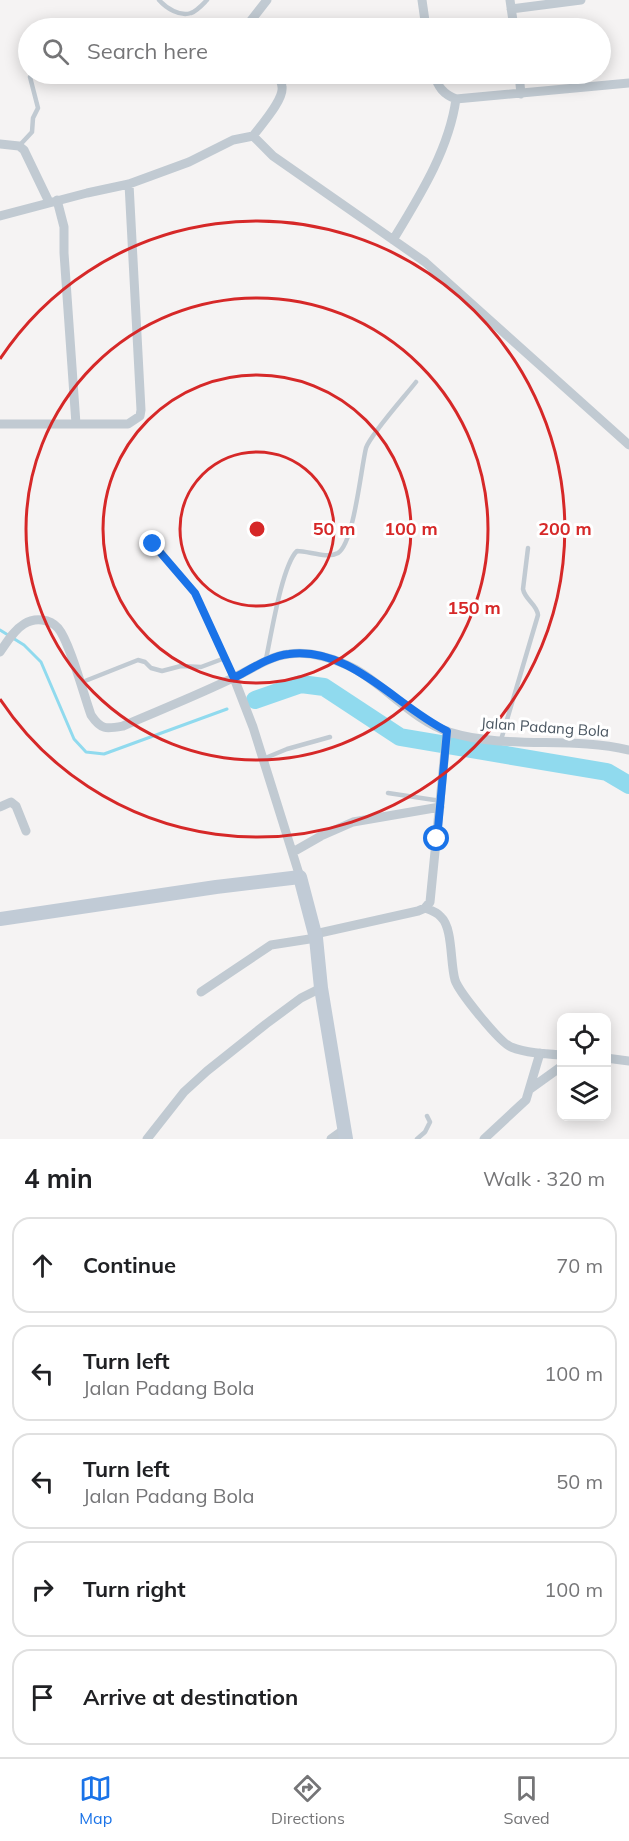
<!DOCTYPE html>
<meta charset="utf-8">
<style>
:root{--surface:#fff;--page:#f6f6f6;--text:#202124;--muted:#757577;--line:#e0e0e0;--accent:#1a73e8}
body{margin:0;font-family:Mulish,sans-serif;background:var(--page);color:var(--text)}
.controls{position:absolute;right:18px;bottom:18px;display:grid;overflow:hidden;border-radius:12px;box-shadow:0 3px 15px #0003}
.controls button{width:54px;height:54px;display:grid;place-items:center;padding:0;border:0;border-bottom:2px solid var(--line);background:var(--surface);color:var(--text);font:30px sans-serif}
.stop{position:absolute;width:18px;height:18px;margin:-14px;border:4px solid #1a73e8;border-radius:50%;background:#fff}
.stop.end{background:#1a73e8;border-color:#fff;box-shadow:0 2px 6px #0008}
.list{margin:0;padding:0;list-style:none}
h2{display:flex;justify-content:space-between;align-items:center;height:78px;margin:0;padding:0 24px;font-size:26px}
h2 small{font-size:20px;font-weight:400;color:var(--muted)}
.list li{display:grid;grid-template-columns:39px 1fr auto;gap:18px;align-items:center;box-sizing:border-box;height:96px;margin:0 12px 12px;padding:0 12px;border:2px solid var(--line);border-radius:18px}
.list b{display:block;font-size:22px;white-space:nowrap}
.list p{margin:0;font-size:20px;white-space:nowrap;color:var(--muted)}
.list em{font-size:20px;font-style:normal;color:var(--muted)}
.icon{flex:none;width:33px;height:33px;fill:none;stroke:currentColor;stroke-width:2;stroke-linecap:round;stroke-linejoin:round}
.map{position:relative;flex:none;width:629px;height:1139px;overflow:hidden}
.search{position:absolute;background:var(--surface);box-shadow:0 3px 15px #0003;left:18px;right:18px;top:18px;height:66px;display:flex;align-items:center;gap:15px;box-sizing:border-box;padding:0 21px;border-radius:33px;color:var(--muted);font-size:22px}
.sheet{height:618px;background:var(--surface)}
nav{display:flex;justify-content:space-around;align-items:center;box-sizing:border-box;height:84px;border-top:2px solid var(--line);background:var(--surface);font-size:16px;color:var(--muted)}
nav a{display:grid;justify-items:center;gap:3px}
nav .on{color:var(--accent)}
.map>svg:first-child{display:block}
</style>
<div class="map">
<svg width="629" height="1139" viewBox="0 0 629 1139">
<rect width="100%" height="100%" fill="#f5f3f3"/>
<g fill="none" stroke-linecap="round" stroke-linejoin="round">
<path stroke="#90daee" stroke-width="3" d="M0,630l24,15 17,17 33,77 12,13 18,2 123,-45"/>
<path stroke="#90daee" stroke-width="18" d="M255,700l46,-16 23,3 76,50 207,35 22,13"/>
<path stroke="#c1cad2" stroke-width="4.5" d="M159,0c7,8 21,17 32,13 6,-2 12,-9 16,-13
M19,146l13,-14 1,-14 5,-10 -8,-31
M153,544l42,49 39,85
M266,659c5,-23 16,-94 31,-108 12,0 30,8 41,2 16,-10 23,-85 28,-105 4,-13 40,-53 50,-66
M80,683l58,-23 7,2 6,6 11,3 19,-5 20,1 24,-9
M501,740l37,-125c-1,-11 -13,-15 -15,-26l5,-41
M263,759l24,-10 43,-12
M388,793l53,8
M417,1139l8,-7 5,-10 -3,-6"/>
<path stroke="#c1cad2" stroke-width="9" d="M422,0l4,28
M510,0l4,28
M511,9l70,-9
M252,28l-3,-5 18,-23
M434,74c4,13 9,20 22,25l173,-16
M519,74l2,20
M253,136l20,20 152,106 204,183
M0,144l19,2 5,4 25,52
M57,200l7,27v26l12,171
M0,216l87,-23 42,-9 60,-22 44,-22 20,-4c8,-11 31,-36 29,-49 0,-5 -4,-10 -6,-13
M393,240c26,-43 56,-90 63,-141
M0,424h128l12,-8 1,-6 -12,-226
M0,652c7,-10 14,-22 24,-28 11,-7 26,-5 34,4 12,14 26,68 33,87 10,15 15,14 32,11 37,-16 75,-31 112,-49 17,-8 35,-21 54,-23 22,-3 47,5 66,15 32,18 58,51 94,63 58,18 121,4 180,18
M234,678l19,49 47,150
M0,807l11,-5 5,4 10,25
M293,852l28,-16 32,-14 87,-15
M425,908c6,2 12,4 16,9 12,11 9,46 14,63 4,12 45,63 56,67 15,6 34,7 51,8
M315,934l103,-23 7,-3 5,-6 17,-171
M201,992l70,-47 45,-7
M606,1058l23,3
M530,1089l32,-23
M147,1139l37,-47 23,-21 59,-47 35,-26 20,-10
M331,1139l14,-10
M484,1139l42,-39 14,-47"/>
<path stroke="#c1cbd6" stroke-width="14" d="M0,919l216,-32 84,-10 16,61 5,50 25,151"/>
</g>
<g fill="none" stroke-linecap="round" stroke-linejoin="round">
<path stroke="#1a73e8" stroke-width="8" d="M153,544l42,49 39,85c17,-9 36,-22 55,-24 62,-8 108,53 158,77l-10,108"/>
</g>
<g fill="none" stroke="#d62828" stroke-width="3">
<circle cx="257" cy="529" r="77"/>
<circle cx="257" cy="529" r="154"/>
<circle cx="257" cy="529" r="231"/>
<path d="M0 359A308 308 0 1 1 0 699"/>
</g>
<g text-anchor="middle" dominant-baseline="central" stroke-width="6" stroke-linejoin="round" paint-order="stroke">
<g font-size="15" fill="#4a5661" stroke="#fff">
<text transform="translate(545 727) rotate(4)">Jalan Padang Bola</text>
</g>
</g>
<circle cx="257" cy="529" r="9" fill="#d62828" stroke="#fff" stroke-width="3"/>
<g font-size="18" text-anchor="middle" font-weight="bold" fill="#d62828" stroke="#fff" stroke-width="6" stroke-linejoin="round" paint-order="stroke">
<text x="334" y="535">50 m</text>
<text x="411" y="535">100 m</text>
<text x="565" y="535">200 m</text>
<text x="474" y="614">150 m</text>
</g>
</svg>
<div class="controls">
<button><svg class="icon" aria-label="locate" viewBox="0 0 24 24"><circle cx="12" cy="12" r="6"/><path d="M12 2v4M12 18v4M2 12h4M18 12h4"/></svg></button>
<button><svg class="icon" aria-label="layers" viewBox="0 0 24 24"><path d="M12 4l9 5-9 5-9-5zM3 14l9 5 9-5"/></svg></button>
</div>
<div class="stop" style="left:437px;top:839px"></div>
<div class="stop end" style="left:153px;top:544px"></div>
<div class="search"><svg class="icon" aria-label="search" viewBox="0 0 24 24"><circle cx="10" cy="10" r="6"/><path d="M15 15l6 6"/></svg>Search here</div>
</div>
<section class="sheet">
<h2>4 min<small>Walk · 320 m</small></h2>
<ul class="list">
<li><svg class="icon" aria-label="ahead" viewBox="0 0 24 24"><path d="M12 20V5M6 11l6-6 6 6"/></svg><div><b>Continue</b></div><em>70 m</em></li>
<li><svg class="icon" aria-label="left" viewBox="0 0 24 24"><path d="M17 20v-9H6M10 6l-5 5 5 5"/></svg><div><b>Turn left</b><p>Jalan Padang Bola</p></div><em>100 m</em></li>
<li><svg class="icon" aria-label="left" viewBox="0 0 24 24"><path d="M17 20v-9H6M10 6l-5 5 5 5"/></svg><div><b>Turn left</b><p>Jalan Padang Bola</p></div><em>50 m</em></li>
<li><svg class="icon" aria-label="right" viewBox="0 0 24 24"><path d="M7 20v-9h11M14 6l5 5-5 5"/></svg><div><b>Turn right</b></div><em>100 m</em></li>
<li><svg class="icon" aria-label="arrive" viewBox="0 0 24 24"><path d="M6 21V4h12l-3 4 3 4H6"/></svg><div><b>Arrive at destination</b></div></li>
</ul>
</section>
<nav>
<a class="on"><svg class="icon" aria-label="map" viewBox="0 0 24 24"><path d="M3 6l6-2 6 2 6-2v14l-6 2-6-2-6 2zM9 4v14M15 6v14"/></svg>Map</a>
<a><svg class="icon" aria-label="directions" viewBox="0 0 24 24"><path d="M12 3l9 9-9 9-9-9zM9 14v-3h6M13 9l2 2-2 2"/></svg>Directions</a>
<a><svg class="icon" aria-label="saved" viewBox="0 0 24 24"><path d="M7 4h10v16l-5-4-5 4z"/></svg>Saved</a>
</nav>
